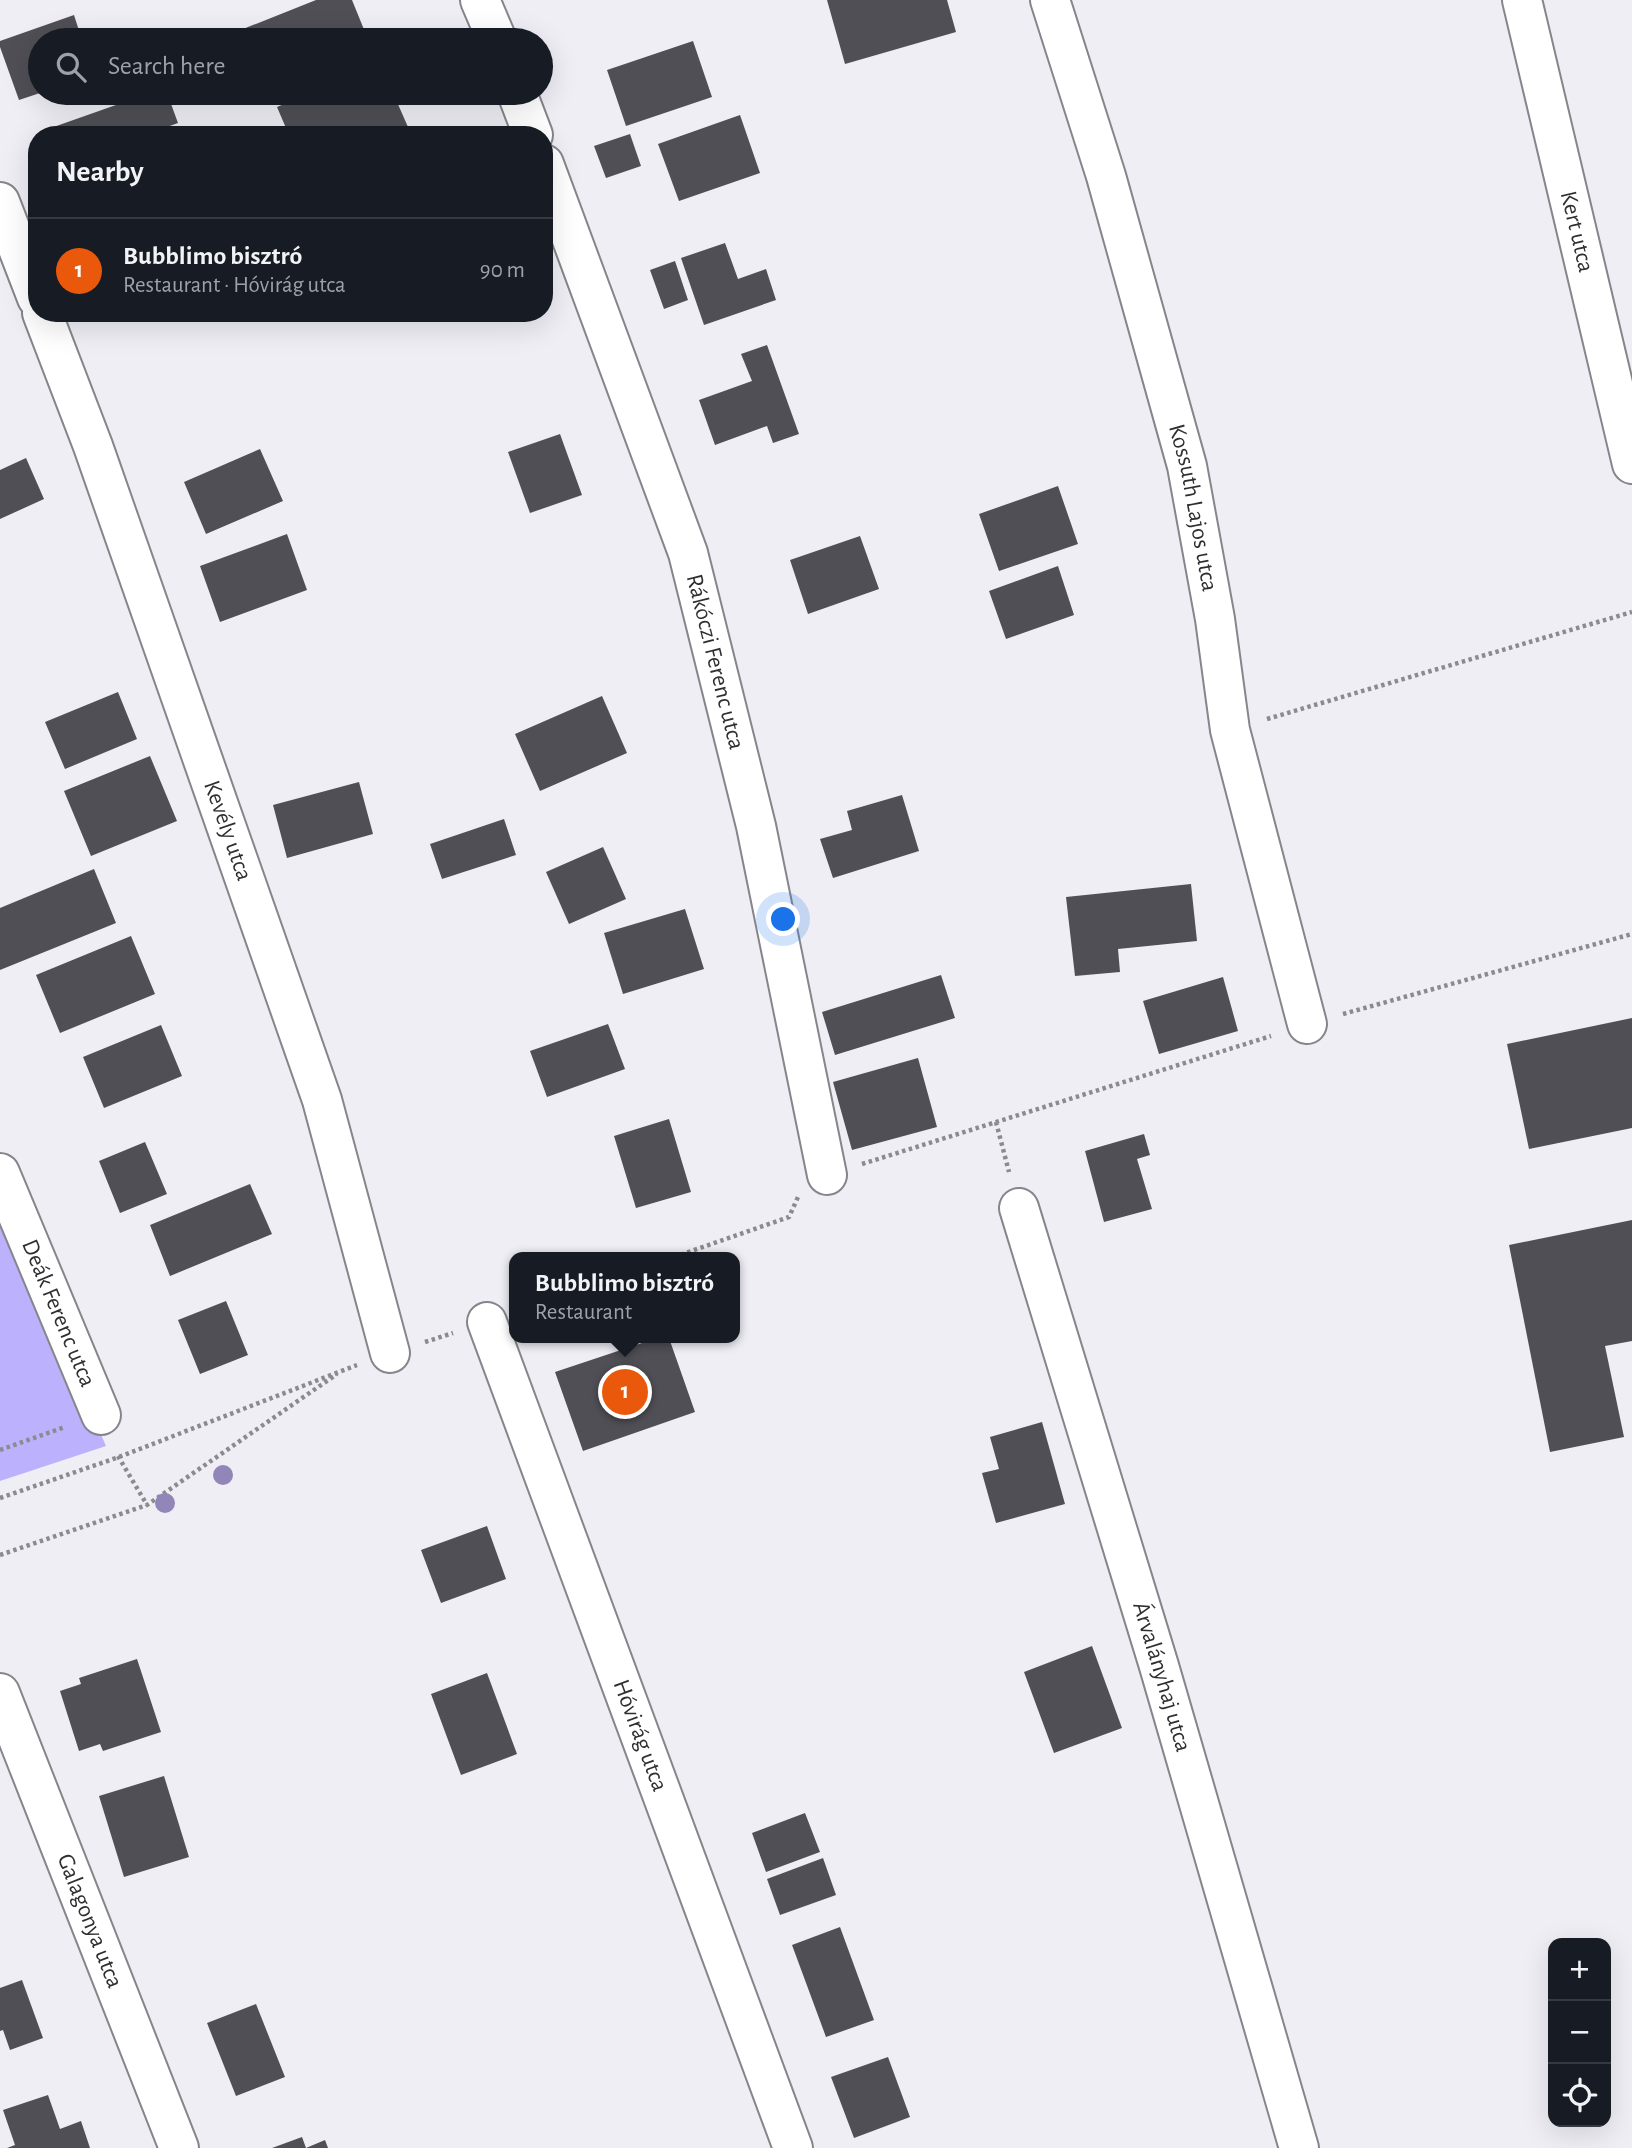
<!DOCTYPE html>
<meta charset="utf-8">
<style>
:root{--surface:#171b24;--page:#242831;--text:#f1f3f6;--muted:#9ea1a6;--line:#363941;--accent:#ea580c}
body{margin:0;font-family:"Alegreya Sans",sans-serif;background:var(--page);color:var(--text)}
.controls{position:absolute;right:21px;bottom:21px;display:grid;overflow:hidden;border-radius:14px;box-shadow:0 7px 28px #0002}
.controls button{width:63px;height:63px;display:grid;place-items:center;padding:0;border:0;border-bottom:2px solid var(--line);background:var(--surface);color:var(--text);font:35px sans-serif}
.you{position:absolute;left:784px;top:920px;width:24px;height:24px;margin:-18px;border:5px solid #fff;border-radius:50%;background:#1a73e8;box-shadow:0 0 0 10px #1a73e833}
.badge{display:grid;place-items:center;width:46px;height:46px;border-radius:50%;background:var(--accent);color:#fff;font-size:23px;font-weight:700}
.pin{position:absolute;translate:-50% -50%;border:4px solid #fff;box-shadow:0 2px 7px #0006}
.popup{position:absolute;left:509px;top:1252px;width:231px;height:91px;box-sizing:border-box;display:grid;place-content:center;border-radius:14px;background:var(--surface);filter:drop-shadow(0 2px 5px #0005);font-size:23px;white-space:nowrap;color:var(--muted)}
.popup b{font-size:26px;color:var(--text)}
.popup::after{content:'';position:absolute;left:50%;top:100%;margin-left:-14px;border:14px solid transparent;border-top-color:var(--surface)}
.list{margin:0;padding:0;list-style:none}
h2{display:flex;justify-content:space-between;align-items:center;height:91px;margin:0;padding:0 28px;font-size:30px}
h2 small{font-size:23px;font-weight:400;color:var(--muted)}
.list li{display:grid;grid-template-columns:46px 1fr auto;gap:21px;align-items:center;box-sizing:border-box;height:105px;padding:0 28px;border-top:2px solid var(--line)}
.list b{display:block;font-size:26px;white-space:nowrap}
.list p{margin:0;font-size:23px;white-space:nowrap;color:var(--muted)}
.list em{font-size:23px;font-style:normal;color:var(--muted)}
.icon{flex:none;width:38px;height:38px;fill:none;stroke:currentColor;stroke-width:2;stroke-linecap:round;stroke-linejoin:round}
.map{position:relative;flex:none;width:1632px;height:2148px;overflow:hidden}
.search{position:absolute;background:var(--surface);box-shadow:0 7px 28px #0002;left:28px;top:28px;width:525px;height:77px;display:flex;align-items:center;gap:18px;box-sizing:border-box;padding:0 24px;border-radius:38px;color:var(--muted);font-size:26px}
.panel{position:absolute;background:var(--surface);box-shadow:0 7px 28px #0002;left:28px;top:126px;width:525px;height:196px;border-radius:28px}
.map>svg:first-child{display:block}
</style>
<div class="map">
<svg width="1632" height="2148" viewBox="0 0 1632 2148">
<rect width="100%" height="100%" fill="#efeef5"/>
<path fill="#bcb1fc" d="M0,1202l106,244 -106,35z"/>
<path fill="#4f4f55" d="M316,0h36l13,32 -20,8h-98l-4,-11z
M827,0h120l9,32 -111,32z
M74,15l8,25h-42v53l-21,7 -19,-53v-6z
M693,41l19,56 -86,29 -19,-56z
M150,93h17l11,30 -33,12h-99l-1,-5z
M310,93h83l15,34 -18,8h-101l-12,-28z
M740,115l20,58 -81,28 -21,-57z
M630,134l11,32 -35,12 -12,-32z
M725,243l13,36 28,-10 10,31 -72,25 -23,-67z
M675,261l13,39 -24,9 -14,-39z
M767,345l32,89 -26,9 -6,-17 -52,19 -16,-45 53,-19 -11,-27z
M560,434l22,61 -52,18 -22,-61z
M260,449l23,52 -77,33 -22,-52z
M26,458l18,41 -44,20v-49z
M1058,486l20,58 -79,27 -20,-57z
M287,534l20,56 -87,32 -20,-56z
M860,536l19,53 -71,25 -18,-54z
M1058,566l16,49 -68,24 -17,-48z
M118,692l19,47 -72,30 -20,-47z
M602,696l25,57 -87,38 -25,-57z
M150,756l27,65 -86,35 -27,-65z
M359,782l14,52 -86,24 -14,-53z
M902,795l17,56 -86,27 -13,-39 32,-9 -5,-19z
M504,819l12,36 -74,24 -12,-35z
M603,847l23,52 -57,25 -23,-52z
M94,869l22,54 -116,47v-62z
M1191,884l6,57 -79,8 2,23 -45,4 -9,-79z
M685,909l19,60 -81,25 -19,-61z
M131,936l24,58 -95,39 -24,-58z
M941,975l14,43 -120,37 -13,-43z
M1223,977l15,54 -79,23 -16,-53z
M1632,1018v110l-103,21 -22,-105z
M608,1024l17,45 -78,28 -17,-46z
M161,1025l21,51 -78,32 -21,-51z
M918,1058l19,69 -85,23 -19,-68z
M669,1119l22,73 -55,16 -22,-72z
M1144,1134l6,21 -13,4 15,50 -48,13 -19,-71z
M145,1142l22,52 -47,19 -21,-52z
M250,1184l22,50 -102,42 -20,-51z
M1632,1220v121l-27,5 19,91 -74,15 -41,-207z
M226,1301l22,54 -48,19 -22,-54z
M657,1338h12l26,74 -112,39 -28,-79z
M1042,1422l23,82 -69,19 -14,-50 17,-4 -9,-32z
M487,1526l19,53 -65,24 -20,-53z
M1092,1646l30,82 -68,25 -30,-81z
M137,1659l24,73 -58,19 -3,-7 -21,7 -19,-60 21,-7 -2,-6z
M487,1673l30,81 -56,21 -30,-81z
M164,1776l25,81 -65,20 -25,-81z
M805,1813l15,39 -54,20 -14,-39z
M823,1858l13,37 -56,20 -13,-36z
M840,1927l34,93 -48,17 -34,-92z
M22,1980l21,58 -33,12 -7,-20 -3,1v-43z
M256,2004l29,73 -49,19 -29,-73z
M888,2057l22,60 -56,21 -23,-61z
M48,2095l12,34 21,-8 9,27h-83l8,-3 -12,-35z
M302,2137l4,11 19,-8 3,8h-56z"/>
<g fill="none" stroke-linecap="round" stroke-linejoin="round">
<g stroke="#85858b" stroke-width="42">
<g id="street">
<path d="M480,0l17,40"/>
<path id="s1" d="M1050,0l56,176 81,290 28,153 15,111 77,294"/>
<path id="s2" d="M1522,0l110,464"/>
<path d="M517,93l16,42"/>
<path id="s3" d="M544,164l144,389 68,273 71,349"/>
<path d="M0,202l37,96"/>
<path id="s4" d="M42,313l51,133 229,654 68,253"/>
<path id="s5" d="M0,1173l101,242"/>
<path id="s6" d="M1019,1208l140,458 140,482"/>
<path id="s7" d="M487,1322l306,826"/>
<path id="s8" d="M0,1693l179,455"/>
</g>
</g>
<path stroke="#8b8a8f" stroke-width="4.5" stroke-dasharray="3.5 3.5" stroke-linecap="butt" d="M1267,719l365,-107
M1343,1014l289,-80
M996,1122l13,50
M862,1164l409,-128
M674,1257l115,-40 9,-20
M425,1342l28,-9
M0,1450l65,-23
M118,1456l29,49
M0,1498l119,-41 238,-92
M0,1555l147,-50 190,-131"/>
<use href="#street" stroke="#fff" stroke-width="38"/>
</g>
<g fill="#9285b8">
<circle cx="223" cy="1475" r="10"/>
<circle cx="165" cy="1503" r="10"/>
</g>
<g text-anchor="middle" dominant-baseline="central" stroke-width="7" stroke-linejoin="round" paint-order="stroke">
<g font-size="24" fill="#2f2e31" stroke="#fcfcff">
<text stroke="none"><textPath href="#s2" startOffset="238">Kert utca</textPath></text>
<text stroke="none"><textPath href="#s1" startOffset="528">Kossuth Lajos utca</textPath></text>
<text stroke="none"><textPath href="#s3" startOffset="527">Rákóczi Ferenc utca</textPath></text>
<text stroke="none"><textPath href="#s4" startOffset="550">Kevély utca</textPath></text>
<text stroke="none"><textPath href="#s5" startOffset="152">Deák Ferenc utca</textPath></text>
<text stroke="none"><textPath href="#s6" startOffset="490">Árvalányhaj utca</textPath></text>
<text stroke="none"><textPath href="#s7" startOffset="441">Hóvirág utca</textPath></text>
<text stroke="none"><textPath href="#s8" startOffset="245">Galagonya utca</textPath></text>
</g>
</g>
</svg>
<div class="controls">
<button>+</button>
<button>−</button>
<button><svg class="icon" aria-label="locate" viewBox="0 0 24 24"><circle cx="12" cy="12" r="6"/><path d="M12 2v4M12 18v4M2 12h4M18 12h4"/></svg></button>
</div>
<div class="you"></div>
<div class="pin badge" style="left:625px;top:1392px">1</div>
<div class="popup"><b>Bubblimo bisztró</b>Restaurant</div>
<div class="search"><svg class="icon" aria-label="search" viewBox="0 0 24 24"><circle cx="10" cy="10" r="6"/><path d="M15 15l6 6"/></svg>Search here</div>
<section class="panel">
<h2>Nearby<small></small></h2>
<ul class="list">
<li><span class="badge">1</span><div><b>Bubblimo bisztró</b><p>Restaurant · Hóvirág utca</p></div><em>90 m</em></li>
</ul>
</section>
</div>
